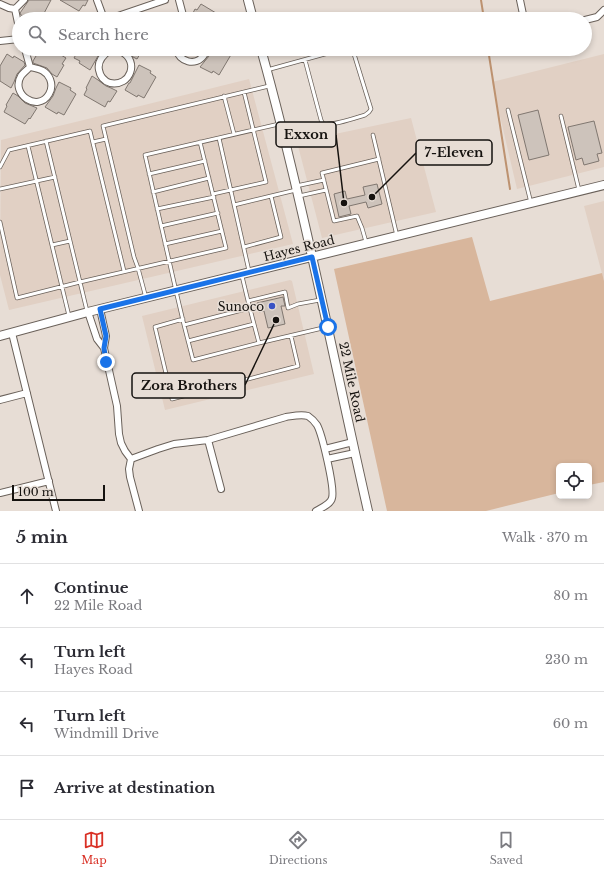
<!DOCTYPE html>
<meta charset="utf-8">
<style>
:root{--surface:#fff;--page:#f7f7f7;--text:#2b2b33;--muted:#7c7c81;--line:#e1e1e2;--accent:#d93025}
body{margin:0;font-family:"Libre Baskerville",serif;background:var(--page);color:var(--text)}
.controls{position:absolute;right:12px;bottom:12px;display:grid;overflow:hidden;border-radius:6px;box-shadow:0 2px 6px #0003}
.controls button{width:36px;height:36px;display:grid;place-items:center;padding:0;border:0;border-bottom:1px solid var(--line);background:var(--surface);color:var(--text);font:20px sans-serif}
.scale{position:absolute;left:12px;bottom:10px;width:93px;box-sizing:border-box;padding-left:4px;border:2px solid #15120f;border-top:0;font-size:11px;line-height:14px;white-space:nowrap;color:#15120f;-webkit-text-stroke:3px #e7ddd5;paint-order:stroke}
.stop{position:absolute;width:12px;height:12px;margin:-9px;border:3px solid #1a73e8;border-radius:50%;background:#fff}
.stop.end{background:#1a73e8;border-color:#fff;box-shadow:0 1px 4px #0008}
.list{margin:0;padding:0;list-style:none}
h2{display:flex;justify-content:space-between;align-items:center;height:52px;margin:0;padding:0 16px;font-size:17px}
h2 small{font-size:13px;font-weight:400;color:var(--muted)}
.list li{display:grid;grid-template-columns:26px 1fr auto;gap:12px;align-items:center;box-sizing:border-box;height:64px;padding:0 16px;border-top:1px solid var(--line)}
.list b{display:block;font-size:15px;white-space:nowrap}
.list p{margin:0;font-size:13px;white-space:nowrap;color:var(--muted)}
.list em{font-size:13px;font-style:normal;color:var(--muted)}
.icon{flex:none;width:22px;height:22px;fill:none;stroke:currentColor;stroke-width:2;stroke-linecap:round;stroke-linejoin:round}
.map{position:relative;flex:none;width:604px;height:511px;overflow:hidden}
.search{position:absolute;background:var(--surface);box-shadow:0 2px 6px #0003;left:12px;right:12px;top:12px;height:44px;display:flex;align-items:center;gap:10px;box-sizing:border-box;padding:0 14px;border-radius:22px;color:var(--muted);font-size:15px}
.sheet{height:308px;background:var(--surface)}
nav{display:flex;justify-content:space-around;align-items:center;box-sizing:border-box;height:56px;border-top:1px solid var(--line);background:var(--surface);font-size:11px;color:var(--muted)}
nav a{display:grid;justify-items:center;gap:2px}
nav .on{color:var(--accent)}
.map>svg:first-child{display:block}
</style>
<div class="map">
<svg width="604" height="511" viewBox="0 0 604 511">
<rect width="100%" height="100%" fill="#e7ddd5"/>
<path fill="#e1d0c4" d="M604,54v113l-87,22 -25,-107z
M249,79l44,165 -284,66 -9,-35 1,-135 91,-22z
M411,118l25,94 -114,26 -25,-96z
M604,201v80l-20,-75z
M290,280l2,1 22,93 -149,36 -23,-94z"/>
<path fill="#d8b69c" d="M472,237l18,64 112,-28 2,8v201l-15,3v-19h-30v27l-73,18h-99l-53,-242z"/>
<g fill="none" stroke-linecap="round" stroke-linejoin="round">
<path stroke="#bd9270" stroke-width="2" d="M481,0l3,19
M488,49l22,140"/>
</g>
<path fill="#cdc3bb" stroke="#807770" d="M29,0h22l-10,19h-14l-6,-4 -1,-2z
M60,0h28l-3,6 -2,-1 -4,6z
M201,4l25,15h-36l5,-10 2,1z
M42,49h9l15,9 -4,6 2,1 -7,12 -5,-3 -5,-6 -14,-5v-2l6,-10h2z
M79,49h23l-12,21 -11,-7 1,-2 -6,-3z
M125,49h18l-6,10 -4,-2 -3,-4z
M211,49h13l8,4 -13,22 -6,-4 -1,2 -12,-6 9,-11z
M7,54l6,4 1,-2 10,6 1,3 -8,9 -3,8 -3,6 -11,-7v-15z
M139,65l12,6 -1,2 6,4 -12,21 -6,-3 -1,2 -12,-7 4,-7h1z
M92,76l6,4 8,6 5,2 6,3 -7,11 -2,-1 -3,6 -21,-12 3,-6 -1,-1z
M59,82l12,6 -1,2 6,4 -12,21 -6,-3 -1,2 -12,-7 8,-11 3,-8z
M13,93l5,3 7,7 12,5 -7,11 -1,-1 -4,6 -21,-12 3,-6 -1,-1z
M538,110l11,45 -20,5 -11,-45z
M594,121l8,32 -5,1 2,7 -15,4 -2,-7 -6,2 -8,-33z
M377,184l5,20 -14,4 -2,-6 -17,4 2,8 -12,3 -5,-23 11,-3 2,8 18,-4 -2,-8z
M283,297l2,9h-4l4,18 -17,4 -4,-17 -5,1 -2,-9z"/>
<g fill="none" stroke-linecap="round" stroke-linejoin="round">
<g stroke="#6a615a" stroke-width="4.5">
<path id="lane" d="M305,60l16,60 2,4c10,2 32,-6 42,-9l4,-3 2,-3 -17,-55 -2,-3 -2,-2
M267,70l76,-21
M224,96l10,38
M508,110l23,93
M561,116l18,74
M373,135l24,101
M219,138l30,133
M46,141l41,170
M93,142l13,-3
M28,146l41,170
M0,167l9,-17 81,-19 34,140
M149,174l56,-13
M296,186l28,-6
M0,189l55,-12
M153,192l56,-14
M213,194l53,-12 -22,-90
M299,196l27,-6
M234,205l37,-9
M157,209l57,-12
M0,222l17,76 63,-16 146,-34 -26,-106
M161,226l57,-13
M366,242l-4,-14 -5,-12 -23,5 -12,-48 57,-14
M165,244l57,-13
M52,245l18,-4
M244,247l37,-10 -10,-41 25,-6
M242,276l6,25 37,-9 3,16 10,-4 22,-4
M146,298l-8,-30 -4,-11 -31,-131 166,-40
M248,301l11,42 68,-16
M250,308l-66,17 -8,-34 -31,-136 134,-31
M183,319l-28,8 17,72 126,-33 -7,-30
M184,325l9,35 66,-17
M188,341l66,-17"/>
</g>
<g stroke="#6a615a" stroke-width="8">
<path id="street" d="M97,0l7,19
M179,0l5,19
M520,0l4,19
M0,4l9,4 6,1
M15,9l4,19
M15,9l9,-9
M109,19l56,-19
M585,20l12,-3 7,-7
M0,41l19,-2
M25,49l5,18
M176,49c3,13 20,18 28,6 2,-2 2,-4 3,-6
M110,50c4,0 8,0 12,2 17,9 9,35 -12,31 -6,-2 -10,-7 -11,-13 -2,-9 4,-15 11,-20z
M30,67c9,2 16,3 20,12 2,5 2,10 -1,15 -11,19 -39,0 -28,-18 2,-3 6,-6 9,-9z
M100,309l6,27 -2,12 13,58 2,28 2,9 4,8 6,8 -2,10 1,8 9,34
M88,312l9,27 7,9
M12,333l44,178
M0,400l27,-7
M208,440l13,49
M325,449l28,-7
M131,459l27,-10 16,-5 34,-4 78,-23c7,-1 15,-3 22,-1 3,2 7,6 9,9 5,9 18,63 15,73 -1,6 -11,10 -16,13
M327,459l28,-6
M0,493l49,-12"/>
</g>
<g stroke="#6a615a" stroke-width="10">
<path id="secondary" d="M248,0l5,19
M261,49c42,152 72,308 107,462
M0,336l88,-24 516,-127"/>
</g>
<use href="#lane" stroke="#fff" stroke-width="3"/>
<use href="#street" stroke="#fff" stroke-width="6"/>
<use href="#secondary" stroke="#fff" stroke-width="8"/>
</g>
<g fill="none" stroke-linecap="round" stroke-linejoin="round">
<path stroke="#1a73e8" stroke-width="5" d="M106,362l-2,-14 2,-12 -6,-27 212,-52 16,70"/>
</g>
<circle fill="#3852c4" stroke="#e7ddd5" stroke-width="1.5" cx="272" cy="306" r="4"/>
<g text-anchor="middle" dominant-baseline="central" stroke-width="3" stroke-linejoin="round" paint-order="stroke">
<g font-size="12" fill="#15120f" stroke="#e7ddd5">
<text transform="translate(299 248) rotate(-14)">Hayes Road</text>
<text transform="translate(352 382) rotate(78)">22 Mile Road</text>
</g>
<g font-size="12" fill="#15120f" stroke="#e7ddd5" text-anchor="end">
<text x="264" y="306">Sunoco</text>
</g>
</g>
<path fill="none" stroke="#15120f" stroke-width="1.5" d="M344 203L336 135M372 197L416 153M276 320L245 385"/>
<g fill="#15120f" stroke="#e7ddd5" stroke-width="1.5">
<circle cx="344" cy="203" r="4"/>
<circle cx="372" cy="197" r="4"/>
<circle cx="276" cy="320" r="4"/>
</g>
<g fill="#e7ddd5" stroke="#15120f" stroke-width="1.5">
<rect x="276" y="122" width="60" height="25" rx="4"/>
<rect x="416" y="140" width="76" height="25" rx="4"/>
<rect x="132" y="373" width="113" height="25" rx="4"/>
</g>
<g font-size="13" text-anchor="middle" font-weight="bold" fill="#15120f">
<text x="306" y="139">Exxon</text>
<text x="454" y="157">7-Eleven</text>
<text x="189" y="390">Zora Brothers</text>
</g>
</svg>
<div class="controls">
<button><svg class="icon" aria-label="locate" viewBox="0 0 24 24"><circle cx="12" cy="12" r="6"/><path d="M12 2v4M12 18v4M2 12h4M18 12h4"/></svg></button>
</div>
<div class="scale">100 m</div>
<div class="stop" style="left:328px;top:327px"></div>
<div class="stop end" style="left:106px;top:362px"></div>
<div class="search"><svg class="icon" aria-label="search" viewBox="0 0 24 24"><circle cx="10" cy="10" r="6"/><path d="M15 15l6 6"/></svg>Search here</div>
</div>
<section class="sheet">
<h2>5 min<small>Walk · 370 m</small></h2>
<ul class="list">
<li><svg class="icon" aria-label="ahead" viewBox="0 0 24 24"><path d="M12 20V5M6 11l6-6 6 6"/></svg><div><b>Continue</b><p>22 Mile Road</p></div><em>80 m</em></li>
<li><svg class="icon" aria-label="left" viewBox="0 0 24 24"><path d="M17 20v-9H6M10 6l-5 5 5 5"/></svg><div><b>Turn left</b><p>Hayes Road</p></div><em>230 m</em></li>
<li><svg class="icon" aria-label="left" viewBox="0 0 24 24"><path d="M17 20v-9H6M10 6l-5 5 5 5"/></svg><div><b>Turn left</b><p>Windmill Drive</p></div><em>60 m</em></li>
<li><svg class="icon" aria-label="arrive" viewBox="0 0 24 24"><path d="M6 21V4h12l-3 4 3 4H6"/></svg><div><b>Arrive at destination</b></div></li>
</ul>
</section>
<nav>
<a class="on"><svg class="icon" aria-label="map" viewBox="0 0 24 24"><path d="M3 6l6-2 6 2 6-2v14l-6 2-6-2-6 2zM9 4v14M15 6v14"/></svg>Map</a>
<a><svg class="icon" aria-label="directions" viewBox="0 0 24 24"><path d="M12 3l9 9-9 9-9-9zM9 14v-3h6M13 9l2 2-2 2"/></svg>Directions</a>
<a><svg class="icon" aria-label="saved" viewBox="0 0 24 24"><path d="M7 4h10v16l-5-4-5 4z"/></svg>Saved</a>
</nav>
